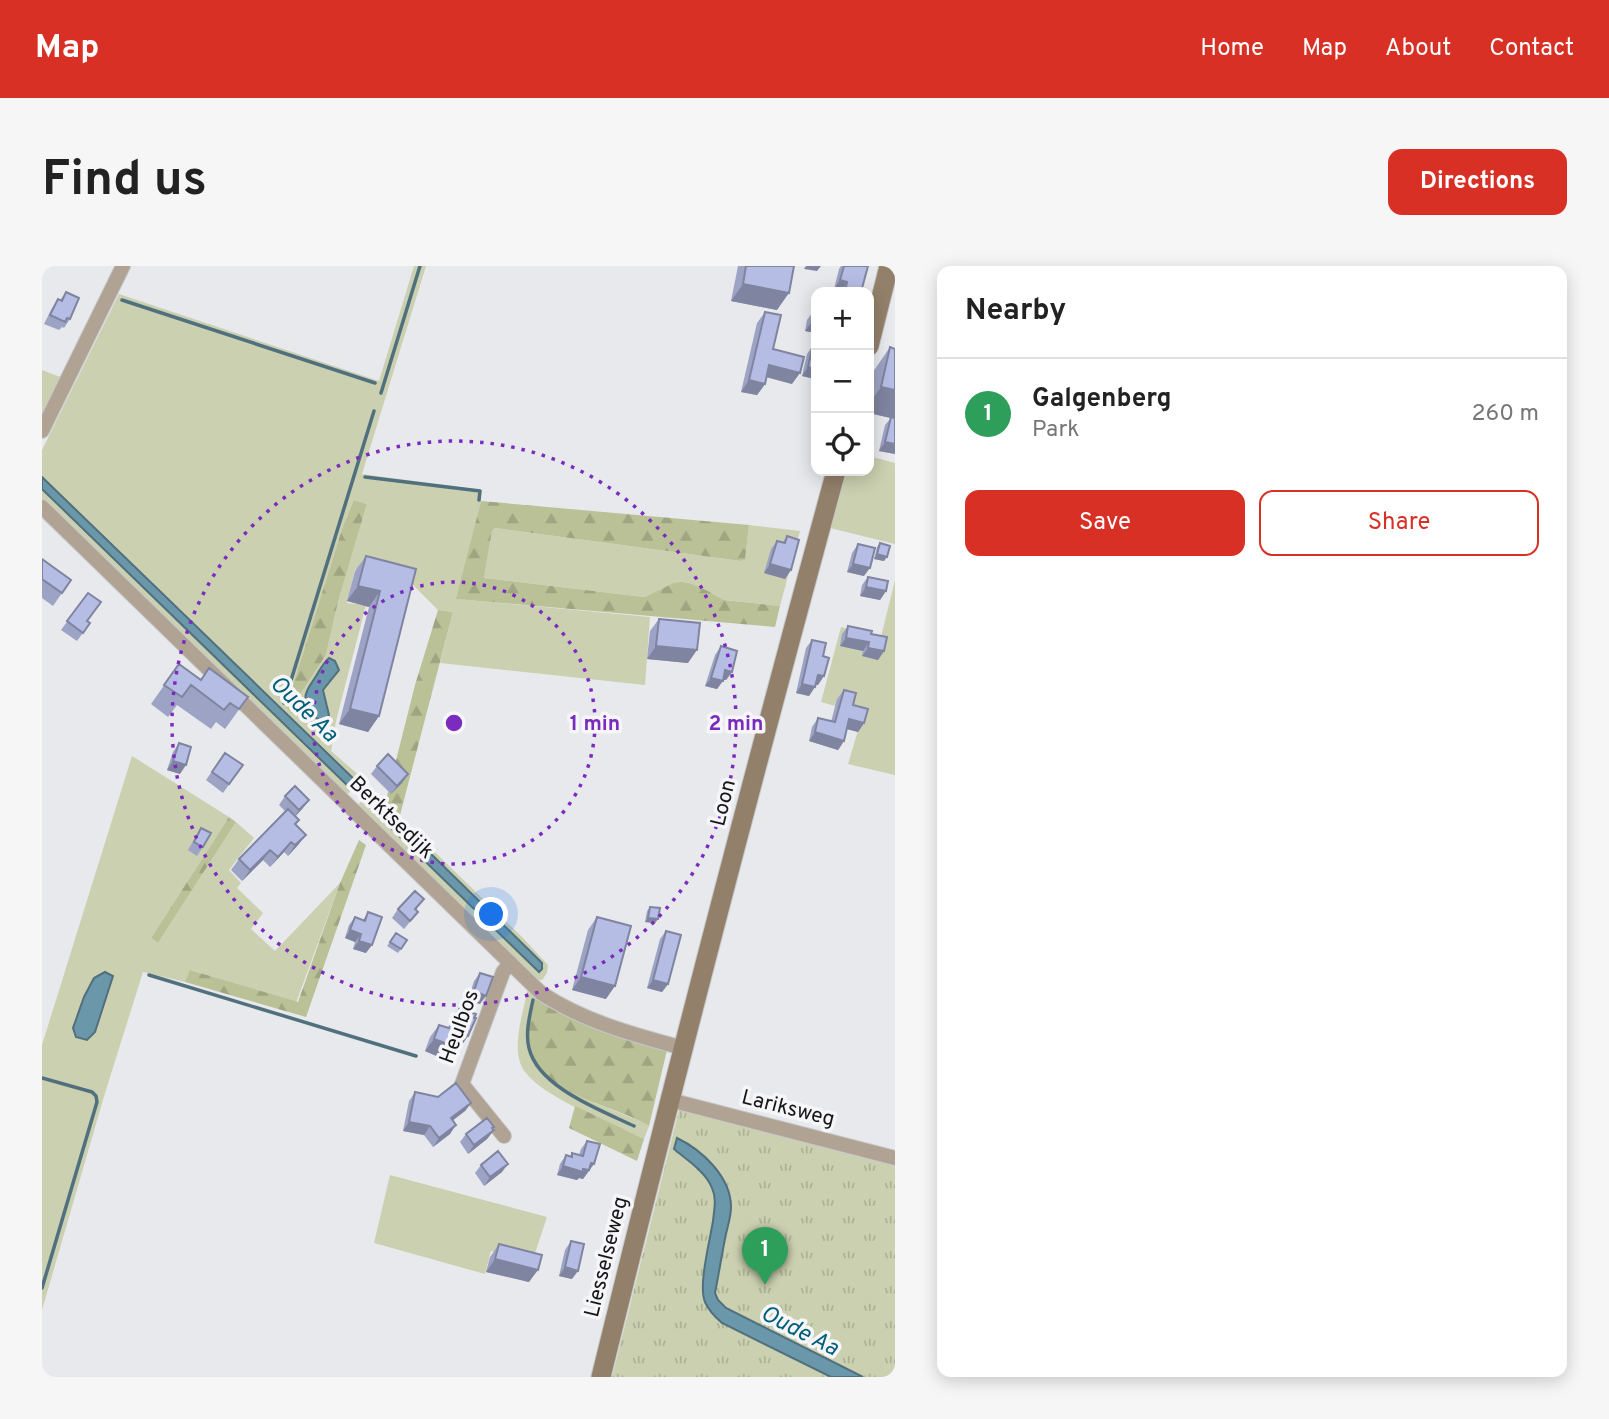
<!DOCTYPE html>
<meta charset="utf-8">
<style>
:root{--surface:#fff;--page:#f6f6f6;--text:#222;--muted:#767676;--line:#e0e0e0;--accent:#d93025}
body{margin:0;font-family:Overpass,sans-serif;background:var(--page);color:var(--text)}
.controls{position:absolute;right:21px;top:21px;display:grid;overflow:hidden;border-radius:14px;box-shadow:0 4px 18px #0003}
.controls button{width:63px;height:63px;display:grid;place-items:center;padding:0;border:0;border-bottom:2px solid var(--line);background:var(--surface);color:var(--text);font:35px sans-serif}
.you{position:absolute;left:450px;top:649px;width:24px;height:24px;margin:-18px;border:5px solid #fff;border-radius:50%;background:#1a73e8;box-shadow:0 0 0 10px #1a73e833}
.badge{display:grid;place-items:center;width:46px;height:46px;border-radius:50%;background:var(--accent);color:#fff;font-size:23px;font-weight:700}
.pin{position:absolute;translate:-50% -58px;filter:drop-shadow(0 2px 4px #0008)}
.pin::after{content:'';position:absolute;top:37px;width:24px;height:21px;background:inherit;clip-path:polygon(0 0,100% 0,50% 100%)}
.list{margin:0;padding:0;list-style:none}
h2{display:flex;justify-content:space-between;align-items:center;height:91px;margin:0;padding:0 28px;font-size:30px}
h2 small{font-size:23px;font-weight:400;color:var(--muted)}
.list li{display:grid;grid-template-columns:46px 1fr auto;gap:21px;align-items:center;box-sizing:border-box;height:112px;padding:0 28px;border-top:2px solid var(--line)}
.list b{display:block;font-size:26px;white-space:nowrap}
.list p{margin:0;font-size:23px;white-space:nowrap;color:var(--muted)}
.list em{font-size:23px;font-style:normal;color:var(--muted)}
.actions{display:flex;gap:14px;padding:21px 28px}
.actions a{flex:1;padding:16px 0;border:2px solid var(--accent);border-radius:14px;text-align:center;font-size:24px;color:var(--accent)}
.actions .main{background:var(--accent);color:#fff}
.icon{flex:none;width:38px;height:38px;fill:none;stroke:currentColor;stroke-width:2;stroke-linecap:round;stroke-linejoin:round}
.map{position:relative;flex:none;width:853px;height:1111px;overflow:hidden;border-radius:14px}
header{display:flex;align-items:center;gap:42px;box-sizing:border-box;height:98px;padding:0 35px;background:var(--accent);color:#fff}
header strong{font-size:33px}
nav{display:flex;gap:38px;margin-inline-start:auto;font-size:24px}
.intro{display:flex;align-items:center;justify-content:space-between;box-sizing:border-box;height:168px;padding:0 42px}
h1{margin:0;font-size:49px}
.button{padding:18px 32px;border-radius:14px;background:var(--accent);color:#fff;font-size:24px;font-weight:700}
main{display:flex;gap:42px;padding:0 42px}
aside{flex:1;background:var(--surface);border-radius:14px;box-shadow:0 4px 18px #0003}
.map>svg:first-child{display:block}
</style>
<header>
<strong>Map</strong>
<nav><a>Home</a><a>Map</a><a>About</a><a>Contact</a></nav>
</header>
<div class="intro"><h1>Find us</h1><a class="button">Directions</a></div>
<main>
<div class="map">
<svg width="853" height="1111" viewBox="0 0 853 1111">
<defs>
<pattern id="forest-firs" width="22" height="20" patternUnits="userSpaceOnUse" patternTransform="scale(1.75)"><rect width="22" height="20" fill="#bac197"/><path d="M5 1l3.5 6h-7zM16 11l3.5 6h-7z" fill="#9fa581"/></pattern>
<pattern id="park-tufts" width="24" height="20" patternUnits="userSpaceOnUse" patternTransform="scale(1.75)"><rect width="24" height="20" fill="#cbd0b0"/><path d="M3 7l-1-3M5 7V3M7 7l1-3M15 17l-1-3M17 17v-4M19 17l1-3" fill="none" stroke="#adb297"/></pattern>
</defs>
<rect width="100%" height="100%" fill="#e8e9ec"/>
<path fill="#cbd0b0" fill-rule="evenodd" d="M372,0h12l-64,208 119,16v11l-24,98 193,18 -5,68 -205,-22 13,-51 -15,-2 -27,-27 -56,-14 -8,34 19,2 -30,116 -5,30 30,26 -12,16h-4l-303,-291v-13l309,300 5,-7 -314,-305v-27l77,-156 260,87zM312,234l13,4 -29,98 -12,53 -25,38 -9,20 -6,-4 57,-183zM287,392l6,18 -12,14 5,17 -17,8c-2,-4 -6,-11 -6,-16 0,-9 17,-36 24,-41z
M0,104l21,8 -21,43z
M827,190l26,7v81l-65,-16 14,-57h25z
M707,259l51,6 -20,75 -56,-6 -16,-9 -16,-7 -31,5 -17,8 -160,-19 8,-47 3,-3 246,33 4,-1z
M853,314v195l-47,-11 15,-50 -42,-12 20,-75 40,10z
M90,490l97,61 -78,121 7,5 78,-121 18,16 -25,32 12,13 -4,5 26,25 -12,16 24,22 65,-68 -44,120 -105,-33 -6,12 -42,-10 -38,121 -63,217v-265zM63,706l8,4 -18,56z
M328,523l151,147 27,29 -1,8 -5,7 -9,-1 -172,-168 -2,-7zM327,527l160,157 10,21 -176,-171z
M486,722l9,5 -8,35 8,35 7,10 19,15 32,15 45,18 9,5 -5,13c-30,-14 -99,-41 -118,-66 -5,-5 -7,-13 -8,-20 -2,-21 6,-44 10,-65z
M348,909l157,42 -15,45 -41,-11 -6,23 -111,-31z"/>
<path fill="url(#forest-firs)" d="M312,234l13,4 -29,98 -12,53 -25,38 -9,21 -6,-6 57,-182z
M439,235l268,24 -4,35 -4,1 -246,-33 -3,3 -8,47 160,19 30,-14 7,-1 11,2 16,7 16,9 56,6 -5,21 -319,-28z
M396,344l15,2 -54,207 -14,-15 30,-119z
M187,551l7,5 -78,121 -7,-5z
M317,574l7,5 -60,172 -121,-35 5,-12 108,32 42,-119z
M495,727l131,53 -19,80c-43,-26 -120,-30 -120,-95 0,-12 5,-26 8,-38z
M533,840l69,33 -7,22 -68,-33z"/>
<path fill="url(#park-tufts)" d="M637,844l216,56v211h-283z"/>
<path fill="#6a97aa" stroke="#50707e" stroke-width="2" d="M0,211l315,305 -6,7 -309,-300z
M287,392l6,3 4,9 -16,20 6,25 -5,7c-12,-4 -23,-17 -17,-31 2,-5 6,-10 9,-15 4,-6 7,-13 13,-18z
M327,527l160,157 13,13v6l-3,3 -177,-172z
M63,706l8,4 -18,56 -8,8 -11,-3 -3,-9 11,-31 10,-19z
M635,872c25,12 54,39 54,69 0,9 -3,18 -5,27 -4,19 -7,39 -11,59l3,7 8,8 137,69h-32l-109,-54c-7,-6 -13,-12 -17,-21 -7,-16 5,-62 8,-81 1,-11 4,-22 -1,-33 -6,-16 -25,-28 -38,-39z"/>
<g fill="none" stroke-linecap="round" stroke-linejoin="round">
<path stroke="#50707e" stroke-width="3.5" d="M80,34l253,83
M339,127l39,-127
M323,211l115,14 -1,9
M242,437l90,-292
M311,517l17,16
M107,709l267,81
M491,734c-3,15 -8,32 -4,48 9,39 71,62 105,78
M0,812l50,14 4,4 1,6 -55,186"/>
<g stroke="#c6c7ca" stroke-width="16">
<path id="minor" d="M0,165l81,-165
M0,241l499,486c42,28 93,42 142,55
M628,834l225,58
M462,870l-42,-52 41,-112 7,-9"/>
</g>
<g stroke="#c6c7ca" stroke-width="21">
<path id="secondary" d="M827,80l20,-80
M559,1111c74,-303 153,-605 235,-906"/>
</g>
<use href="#minor" stroke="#b0a394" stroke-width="14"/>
<use href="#secondary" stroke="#93806b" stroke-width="19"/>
</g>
<path fill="#9da3c4" d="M696,0h56l-17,44 -46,-9z
M799,0h27l-7,26h-20v-1l-7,-2 5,-20z
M24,26l4,27 -6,9 -2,-1 -3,3 -15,-6 8,-16 6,-9 2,1z
M723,46l8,37 19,35 -25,-7 -2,7 -8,11 -16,-3 16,-69z
M771,46h3v21l-11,-2 2,-11z
M771,79l3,1 -1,33 -13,-3 5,-22z
M848,81l5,2v105l-16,-3 6,-26 6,-7 -22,-5v-23l4,-18z
M745,270l4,34 -6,9 -21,-6 7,-24 6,-8 6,1z
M838,277l4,18 -10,-2 3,-12z
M816,278l6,32 -17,-4 5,-19z
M324,290l50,13 -37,147 -11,16 -29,-8 30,-117 -22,-6 8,-30z
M0,293l29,21 -18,26 -11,-8z
M826,311l18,14 -6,9 -20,-4 2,-11z
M46,327l-1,28 3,2 -13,18 -16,-11z
M617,353l29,44 -41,-4 3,-28z
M806,360l23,8 13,17 -6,9 -16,-4 1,-5 -23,-5 2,-12z
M770,374l11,16 -5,29 -2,-1 -7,12 -13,-3 10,-45z
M679,380l11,26 -6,8h-3l-6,9 -12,-3 10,-31z
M137,398l22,16 47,17 -23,32 -9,-7 -5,7 -34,-24 -9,12 -17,-13z
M802,424l20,33 -6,9 -11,-3 -3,12 -6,9 -29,-9 3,-14 6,-9 13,4 6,-23z
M137,477l1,31 -13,-4 6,-18z
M183,487l18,12 -20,28 -17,-13z
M335,500l31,8 -6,9 -11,11 -20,-20z
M243,530l18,12 -8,8 4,4 -3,5 10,10 -8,10 -10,11 -4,-4 -14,15 -7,-7 -21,21 -11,-11 8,-11 47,-47 -7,-7z
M159,562l2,19 -6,9 -9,-6z
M376,641l-2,3 2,2 -14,17 -12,-11 6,-9z
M608,641l8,12 -3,4 -10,-1 2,-11z
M326,646l-2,41 -13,-4 2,-7 -10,-4 4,-13 6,-8 8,3z
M555,651l9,82 -34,-9 16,-60z
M624,665l2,53 -6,8 -15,-4 13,-49z
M354,667l11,7 -9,13 -11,-7z
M438,707v31l-12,-4 6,-19z
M419,739l9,7 -2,24 -9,13 -9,-4 -9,13 -16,-7 5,-14 9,-12 9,3 4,-11z
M373,826l56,11 -6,8 -13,10 -2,13 -17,13 -9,-12 -21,-4 6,-30z
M450,863l2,1 -7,9 -19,15 -8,-12 6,-8z
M545,875l1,31 -5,7 -4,-1 -2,2 -20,-5 3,-11 6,-9 4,1 2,-3 7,2 2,-6z
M439,899l21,7 -18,14 -9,-13z
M529,975l1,38 -13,-3 6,-26z
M457,978l30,38 -43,-10 4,-15z"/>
<path fill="#7f84a0" d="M764,0h15l-4,5 -13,-2z
M798,14l7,2 -6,9 -7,-2z
M701,18l46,9 -12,17 -46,-9z
M770,56l4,1v10l-11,-2z
M727,99l31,8 -8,11 -30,-8z
M766,101l8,2 -1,10 -13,-3z
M707,114l16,4 -8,11 -16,-3z
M839,121l14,3v29l-26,-6v-9z
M843,176l10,2v10l-16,-3z
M835,288l10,3 -3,4 -10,-2z
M728,298l21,6 -6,9 -21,-6z
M811,298l17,4 -6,8 -17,-4z
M316,320l22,5 -11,16 -22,-6z
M824,321l20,4 -6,9 -20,-4z
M804,372l23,4 -6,9 -23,-5z
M614,380l41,4 -9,13 -41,-4z
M826,382l16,3 -6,9 -16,-4z
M683,404l7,2 -6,8 -7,-1z
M776,409l6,1 -6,9 -6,-1z
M669,412l12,3 -6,8 -12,-3z
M760,418l13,3 -6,9 -13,-3z
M308,443l29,7 -11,16 -29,-8z
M807,453l15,4 -6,9 -15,-4z
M773,466l29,9 -6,9 -29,-9z
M131,495l13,4 -6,9 -13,-4z
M366,508l-6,9 -11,11 6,-8z
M267,534l-6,8 -10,11 6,-9z
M264,569l-8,10 -10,11 7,-11z
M249,576l-7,10 -14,15 8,-10z
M228,584l-7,10 -21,21 8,-11z
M606,652l10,1 -3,4 -10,-1z
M308,664l11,4 -6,8 -10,-4z
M317,675l13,4 -6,8 -13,-4z
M539,711l34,9 -9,13 -34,-9z
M611,714l15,4 -6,8 -15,-4z
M432,725l12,5 -6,8 -12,-4z
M413,765l13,5 -9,13 -9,-4 -9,13 -16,-7 9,-12z
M429,837l-6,8 -21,16 7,-9z
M367,856l21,4 -6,9 -21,-4z
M414,859l-6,9 -17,13 6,-9z
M452,864l-7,9 -19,15 6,-9z
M549,897l3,1 -11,15 -4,-1 -2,2 -20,-5 6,-9 20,3z
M466,898l-6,8 -18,14 6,-9z
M453,993l43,11 -9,12 -43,-10z
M523,1001l13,4 -6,8 -13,-3z"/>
<path fill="#b6bde4" stroke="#7f84a0" stroke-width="2" d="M704,0h48l-5,27 -46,-9z
M802,0h24l-7,26h-16l2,-10 -7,-2z
M24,26l13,6 -9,21 -3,-1 -2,4 -15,-7 8,-16 4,2z
M723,46l16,3 -8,34 31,8 -4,16 -31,-8 -4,19 -16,-4z
M771,46h3v11l-4,-1z
M771,79l3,1v23l-8,-2z
M848,81l5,2v41l-14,-3z
M849,151l4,1v26l-10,-2z
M745,270l12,4 -8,30 -21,-6 7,-23 8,2z
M838,277l10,3 -3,11 -10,-3z
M816,278l17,4 -5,20 -17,-4z
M324,290l50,13 -37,147 -29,-7 30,-118 -22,-5z
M0,293l29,21 -9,13 -20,-14z
M826,311l20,4 -2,10 -20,-4z
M46,327l13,9 -14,19 3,2 -7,10 -16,-12z
M617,353l41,4 -3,27 -41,-4z
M806,360l24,5 -1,3 16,3 -3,14 -16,-3 1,-6 -23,-4z
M770,374l14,3 -3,13 6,2 -5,18 -6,-1 -3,12 -13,-3z
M679,380l16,5 -5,21 -7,-2 -2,11 -12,-3z
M137,398l22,16 8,-12 39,29 -9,12 -9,-6 -6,7 -33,-25 -9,12 -18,-12z
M802,424l12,3 -3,12 15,4 -4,14 -15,-4 -5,22 -29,-9 3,-14 17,4z
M137,477l12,4 -5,18 -13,-4z
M183,487l18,12 -14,19 -17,-12z
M346,488l20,20 -11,12 -20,-20z
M253,520l14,14 -10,10 -14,-14z
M246,543l11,11 -4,4 11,11 -11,10 -4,-3 -13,15 -8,-7 -20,20 -11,-11z
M159,562l10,5 -8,14 -9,-5z
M373,625l9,8 -9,10 3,3 -8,9 -12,-12z
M608,641l10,1 -2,11 -10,-1z
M326,646l14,5 -10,28 -13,-4 2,-7 -11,-4 5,-13 10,4z
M555,651l34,9 -16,60 -34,-9z
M624,665l15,4 -13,49 -15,-4z
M354,667l11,7 -6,9 -11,-7z
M438,707l13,4 -7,19 -12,-5z
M419,739l11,3 -2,4 6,2 -2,4h2l-8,18 -13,-5 -5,14 -16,-6 5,-14 13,4z
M414,817l15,20 -20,15 5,7 -17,13 -9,-12 -21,-4 6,-30 23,5z
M445,852l7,9 -2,1 2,2 -20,15 -8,-11z
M545,875l13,3 -6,20 -3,-1 -2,7 -6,-1v3l-20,-6 3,-11 6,2v-4l11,3z
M456,885l10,13 -18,13 -9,-12z
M529,975l13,3 -6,27 -13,-4z
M457,978l43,11 -4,15 -43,-11z"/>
<g fill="none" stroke="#7b2cbf" stroke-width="3.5" stroke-dasharray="3.5 7">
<circle cx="412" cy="457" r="141"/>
<circle cx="412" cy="457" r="282"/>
</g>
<g text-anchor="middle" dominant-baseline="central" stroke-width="7" stroke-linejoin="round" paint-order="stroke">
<g font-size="21" fill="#151617" stroke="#f6f6f9">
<text transform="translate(682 537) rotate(-76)">Loon</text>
<text transform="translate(349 552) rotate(44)">Berktsedijk</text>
<text transform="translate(418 761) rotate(-70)">Heulbos</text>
<text transform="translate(746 843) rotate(14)">Lariksweg</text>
<text transform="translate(565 991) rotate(-76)">Liesselseweg</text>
</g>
<g font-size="23" font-style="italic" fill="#005e7a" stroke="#f6f6f9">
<text transform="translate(261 444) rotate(44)">Oude Aa</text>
<text transform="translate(757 1066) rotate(27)">Oude Aa</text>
</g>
</g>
<circle cx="412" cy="457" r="10" fill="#7b2cbf" stroke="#f6f6f9" stroke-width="3.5"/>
<g font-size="21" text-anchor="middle" font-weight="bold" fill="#7b2cbf" stroke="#f6f6f9" stroke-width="7" stroke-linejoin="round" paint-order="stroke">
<text x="553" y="464">1 min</text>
<text x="694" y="464">2 min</text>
</g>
</svg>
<div class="controls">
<button>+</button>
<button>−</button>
<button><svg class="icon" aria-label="locate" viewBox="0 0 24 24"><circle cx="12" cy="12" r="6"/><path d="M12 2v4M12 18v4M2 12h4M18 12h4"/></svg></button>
</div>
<div class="you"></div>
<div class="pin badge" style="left:723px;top:1019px;background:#2e9e5b">1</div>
</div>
<aside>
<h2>Nearby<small></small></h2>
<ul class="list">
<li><span class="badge" style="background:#2e9e5b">1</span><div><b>Galgenberg</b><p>Park</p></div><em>260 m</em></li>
</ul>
<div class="actions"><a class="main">Save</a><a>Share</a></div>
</aside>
</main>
